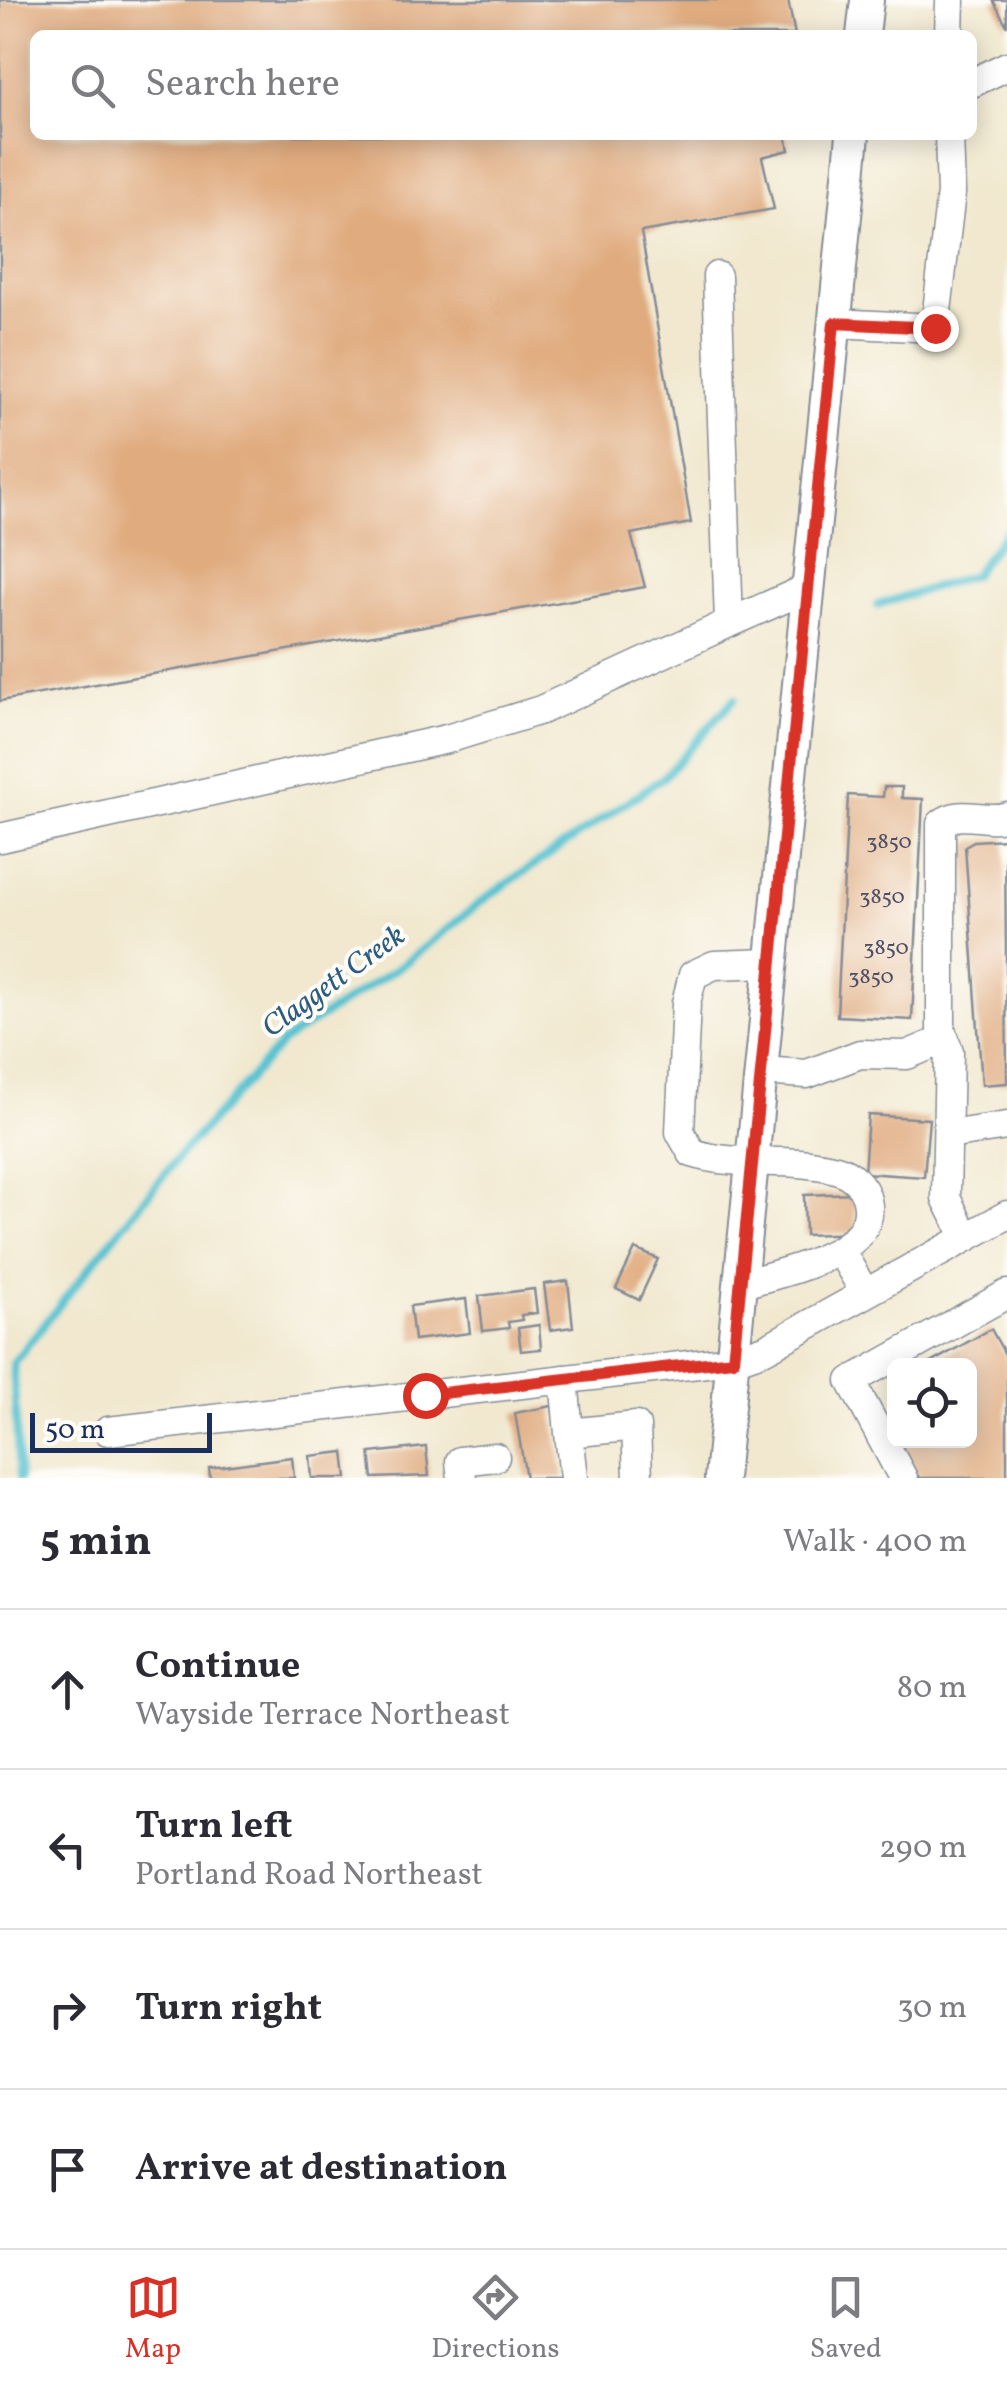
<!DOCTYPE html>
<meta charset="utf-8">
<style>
:root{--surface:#fff;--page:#f7f7f7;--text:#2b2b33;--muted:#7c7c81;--line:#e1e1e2;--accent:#d93025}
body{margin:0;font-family:Vollkorn,serif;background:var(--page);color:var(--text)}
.controls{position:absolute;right:30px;bottom:30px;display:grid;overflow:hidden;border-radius:15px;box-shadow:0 5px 25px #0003}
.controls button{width:90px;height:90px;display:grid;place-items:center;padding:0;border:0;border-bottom:2px solid var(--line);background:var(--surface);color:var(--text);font:50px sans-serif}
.scale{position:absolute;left:30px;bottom:25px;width:182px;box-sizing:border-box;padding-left:10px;border:5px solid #1b2f5e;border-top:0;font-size:28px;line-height:35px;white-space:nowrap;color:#1b2f5e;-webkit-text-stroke:8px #fdfcf7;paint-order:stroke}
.stop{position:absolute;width:30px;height:30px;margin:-22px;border:8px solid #d93025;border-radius:50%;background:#fff}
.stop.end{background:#d93025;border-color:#fff;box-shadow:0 2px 10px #0008}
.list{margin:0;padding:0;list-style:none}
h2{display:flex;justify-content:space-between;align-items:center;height:130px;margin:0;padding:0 40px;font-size:42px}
h2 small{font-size:32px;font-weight:400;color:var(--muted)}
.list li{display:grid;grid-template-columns:65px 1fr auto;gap:30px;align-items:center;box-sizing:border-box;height:160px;padding:0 40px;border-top:2px solid var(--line)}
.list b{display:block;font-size:38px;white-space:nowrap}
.list p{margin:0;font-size:32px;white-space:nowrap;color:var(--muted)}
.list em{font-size:32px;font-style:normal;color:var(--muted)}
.icon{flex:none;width:55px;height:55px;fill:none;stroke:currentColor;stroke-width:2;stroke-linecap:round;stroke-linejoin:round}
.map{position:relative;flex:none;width:1007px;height:1478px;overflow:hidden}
.search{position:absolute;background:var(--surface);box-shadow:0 5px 25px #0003;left:30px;right:30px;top:30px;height:110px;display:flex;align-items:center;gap:25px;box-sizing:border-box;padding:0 35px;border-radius:15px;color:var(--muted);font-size:38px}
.sheet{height:770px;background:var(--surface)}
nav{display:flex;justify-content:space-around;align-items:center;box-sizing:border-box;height:140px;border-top:2px solid var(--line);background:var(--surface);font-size:28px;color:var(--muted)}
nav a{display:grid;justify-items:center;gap:5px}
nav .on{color:var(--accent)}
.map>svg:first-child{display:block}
</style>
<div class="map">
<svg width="1007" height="1478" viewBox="0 0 1007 1478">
<rect width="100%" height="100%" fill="#fdfcf7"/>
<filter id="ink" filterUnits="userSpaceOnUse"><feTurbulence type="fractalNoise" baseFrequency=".01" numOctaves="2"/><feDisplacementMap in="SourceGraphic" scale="20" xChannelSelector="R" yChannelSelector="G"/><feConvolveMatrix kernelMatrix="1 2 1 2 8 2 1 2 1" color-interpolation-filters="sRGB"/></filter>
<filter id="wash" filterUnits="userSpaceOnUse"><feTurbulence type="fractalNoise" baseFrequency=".0048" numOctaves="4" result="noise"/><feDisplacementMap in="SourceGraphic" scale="40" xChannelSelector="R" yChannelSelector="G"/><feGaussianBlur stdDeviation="2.25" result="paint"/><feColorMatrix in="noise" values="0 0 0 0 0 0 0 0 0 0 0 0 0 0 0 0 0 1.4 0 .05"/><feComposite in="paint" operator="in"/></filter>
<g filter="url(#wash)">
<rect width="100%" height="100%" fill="#f1e8cf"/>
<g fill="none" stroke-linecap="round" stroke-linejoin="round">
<path stroke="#57c3d1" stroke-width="8" d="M877,605l96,-30 34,-45
M19,1478l-6,-115 166,-207 105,-115 121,-78 82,-66 177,-120 70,-78"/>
</g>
<g id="blocks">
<path fill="#e0ab7f" d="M0,0h788l7,35h-760v100h751l3,15 -27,7 12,52 -133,23 50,291 -60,11 14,53 -645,114z
M993,0h14v26z
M884,787h18v11l21,1 -11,221 -75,-4 11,-221 35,2z
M1005,839l2,244 -25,2 -17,-239 9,-5z
M868,1115l61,4 -5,58 -60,-4z
M855,1193l1,40 -51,2 -1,-40z
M635,1249l23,10 -19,41 -23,-11z
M568,1281l5,46 -23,3 -6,-46z
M534,1289l3,24 -16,2 1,5 -14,2 1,6 -26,3 -4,-35z
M466,1299l4,34 -56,7 -4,-34z
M539,1325l2,24 -20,2 -3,-23z
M991,1329l16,29v120h-88l-22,-38h73v-74h-45z
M552,1406l12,72h-38l-11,-65z
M426,1447l3,29 -56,2 -3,-25z
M344,1452l3,26h-35l-2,-22z
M292,1457l2,21h-84l-1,-10z"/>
</g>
</g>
<g filter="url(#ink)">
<use href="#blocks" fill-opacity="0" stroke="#868c96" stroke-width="2.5"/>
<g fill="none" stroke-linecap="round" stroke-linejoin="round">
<g stroke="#868c96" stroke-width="31">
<path id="minor" d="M949,35l1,-35
M972,83l35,-17
M717,276l12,347 79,-35
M834,323l101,5 16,-135 -2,-58
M0,838l447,-99 94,-29 188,-87
M760,1071l47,3 53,-20 47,1 38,-16
M948,1135l59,-9
M966,1238l-20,-40 3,-147 -8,-21v-206c20,-17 45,0 66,-8
M840,1250l25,43
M739,1285c37,-12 142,-30 128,-85 -3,-15 -17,-27 -31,-31 -47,-13 -97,-1 -144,-16l-12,-21 6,-129 7,-28 21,-10 57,-2
M564,1379l5,54
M108,1431l625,-71 32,-11 242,-134
M462,1478l-2,-17 35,-4
M574,1478l-5,-45 67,-7 2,52
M903,1478l-52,-97 156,-87"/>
</g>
<g stroke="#868c96" stroke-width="36">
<path id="major" d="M863,35l4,-35
M721,1478l132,-1343"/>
</g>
<use href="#minor" stroke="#fff" stroke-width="28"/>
<use href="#major" stroke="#fff" stroke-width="32"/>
</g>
</g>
<g fill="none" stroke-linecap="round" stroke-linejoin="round" filter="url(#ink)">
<path stroke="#d93025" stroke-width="12" d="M425,1395l308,-35 101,-1037 101,5"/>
</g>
<g text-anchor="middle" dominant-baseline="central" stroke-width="8" stroke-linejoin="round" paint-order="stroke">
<g font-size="22" fill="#4c4e66">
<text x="889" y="842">3850</text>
<text x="882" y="897">3850</text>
<text x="886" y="948">3850</text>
<text x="871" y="977">3850</text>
</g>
<g font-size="30" font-style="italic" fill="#2d5b80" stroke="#fdfcf7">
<text transform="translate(334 982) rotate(-36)">Claggett Creek</text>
</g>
</g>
</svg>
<div class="controls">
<button><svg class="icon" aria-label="locate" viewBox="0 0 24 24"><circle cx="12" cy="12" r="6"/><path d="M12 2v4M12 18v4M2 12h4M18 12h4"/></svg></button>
</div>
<div class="scale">50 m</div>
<div class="stop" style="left:425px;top:1395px"></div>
<div class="stop end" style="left:935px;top:328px"></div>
<div class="search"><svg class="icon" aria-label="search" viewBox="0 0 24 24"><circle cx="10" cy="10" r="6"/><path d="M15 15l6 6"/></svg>Search here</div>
</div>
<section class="sheet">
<h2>5 min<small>Walk · 400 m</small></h2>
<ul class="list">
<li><svg class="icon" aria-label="ahead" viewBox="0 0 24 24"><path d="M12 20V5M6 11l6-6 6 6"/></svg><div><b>Continue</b><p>Wayside Terrace Northeast</p></div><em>80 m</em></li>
<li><svg class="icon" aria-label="left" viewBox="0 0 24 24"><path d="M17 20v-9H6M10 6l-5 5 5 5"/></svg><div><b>Turn left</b><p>Portland Road Northeast</p></div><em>290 m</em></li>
<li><svg class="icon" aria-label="right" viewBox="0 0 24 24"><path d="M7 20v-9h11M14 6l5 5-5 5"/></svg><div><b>Turn right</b></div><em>30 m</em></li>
<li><svg class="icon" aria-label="arrive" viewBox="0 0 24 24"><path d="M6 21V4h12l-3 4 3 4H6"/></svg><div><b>Arrive at destination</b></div></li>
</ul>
</section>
<nav>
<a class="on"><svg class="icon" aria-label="map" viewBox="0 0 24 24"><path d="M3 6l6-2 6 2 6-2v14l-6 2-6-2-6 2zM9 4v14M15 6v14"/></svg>Map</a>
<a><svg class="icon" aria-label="directions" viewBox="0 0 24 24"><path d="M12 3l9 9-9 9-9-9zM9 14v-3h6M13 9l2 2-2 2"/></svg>Directions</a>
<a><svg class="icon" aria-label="saved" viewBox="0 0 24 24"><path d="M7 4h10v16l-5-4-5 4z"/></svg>Saved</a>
</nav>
